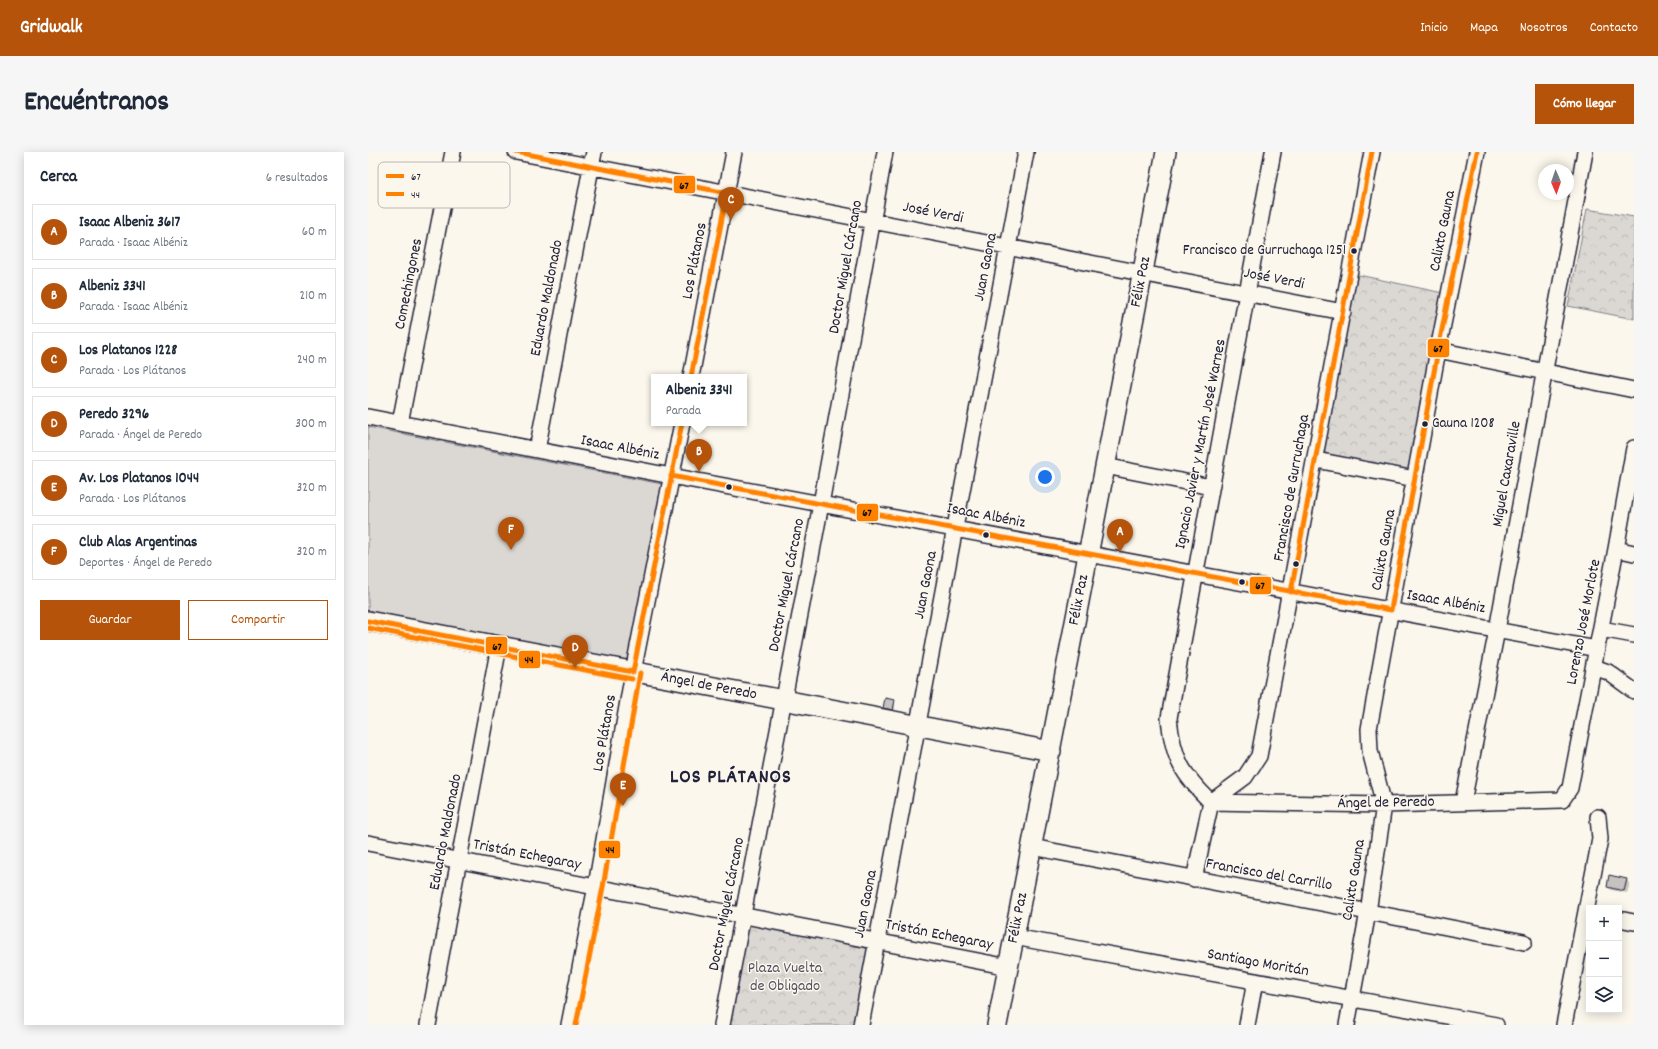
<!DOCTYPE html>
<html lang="es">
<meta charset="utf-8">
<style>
:root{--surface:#fff;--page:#f6f6f7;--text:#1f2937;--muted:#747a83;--line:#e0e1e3;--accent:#b45309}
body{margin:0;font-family:Dekko,sans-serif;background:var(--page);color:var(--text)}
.controls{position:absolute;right:12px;bottom:12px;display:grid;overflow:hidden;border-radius:0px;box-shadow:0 2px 10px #0003}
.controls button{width:36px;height:36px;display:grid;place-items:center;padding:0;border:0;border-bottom:1px solid var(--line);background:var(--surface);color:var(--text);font:20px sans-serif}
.compass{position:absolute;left:1170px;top:12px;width:36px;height:36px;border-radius:50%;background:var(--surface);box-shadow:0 2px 10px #0003;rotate:178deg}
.you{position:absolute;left:677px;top:325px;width:14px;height:14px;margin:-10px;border:3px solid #fff;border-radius:50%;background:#1a73e8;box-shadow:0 0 0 6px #1a73e833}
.badge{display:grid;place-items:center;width:26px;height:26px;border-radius:50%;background:var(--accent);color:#fff;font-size:13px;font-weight:700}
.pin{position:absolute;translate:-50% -33px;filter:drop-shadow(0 1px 2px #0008)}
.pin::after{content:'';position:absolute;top:21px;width:14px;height:12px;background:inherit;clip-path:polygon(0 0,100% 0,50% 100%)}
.popup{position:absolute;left:283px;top:222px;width:96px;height:52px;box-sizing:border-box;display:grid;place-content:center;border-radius:0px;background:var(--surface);filter:drop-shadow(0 1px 3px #0005);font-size:13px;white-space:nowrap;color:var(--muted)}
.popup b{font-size:15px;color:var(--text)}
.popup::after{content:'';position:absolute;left:50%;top:100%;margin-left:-8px;border:8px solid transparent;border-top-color:var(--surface)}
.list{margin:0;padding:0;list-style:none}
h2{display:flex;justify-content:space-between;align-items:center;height:52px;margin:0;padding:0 16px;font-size:17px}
h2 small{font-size:13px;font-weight:400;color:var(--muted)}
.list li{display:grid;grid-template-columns:26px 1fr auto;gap:12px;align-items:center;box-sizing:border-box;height:56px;margin:0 8px 8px;padding:0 8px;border:1px solid var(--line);border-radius:0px}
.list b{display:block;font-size:15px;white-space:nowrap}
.list p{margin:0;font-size:13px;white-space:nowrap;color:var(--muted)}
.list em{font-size:13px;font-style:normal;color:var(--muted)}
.actions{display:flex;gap:8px;padding:12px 16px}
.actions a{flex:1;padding:9px 0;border:1px solid var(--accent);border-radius:0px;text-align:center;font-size:14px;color:var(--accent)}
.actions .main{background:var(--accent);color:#fff}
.icon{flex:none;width:22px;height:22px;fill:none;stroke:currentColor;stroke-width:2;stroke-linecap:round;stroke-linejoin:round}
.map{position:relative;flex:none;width:1266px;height:873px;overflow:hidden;border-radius:0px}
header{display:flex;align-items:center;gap:24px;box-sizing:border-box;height:56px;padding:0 20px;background:var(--accent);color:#fff}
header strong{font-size:19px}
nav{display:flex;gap:22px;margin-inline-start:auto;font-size:14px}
.intro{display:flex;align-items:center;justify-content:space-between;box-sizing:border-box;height:96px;padding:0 24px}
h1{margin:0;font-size:28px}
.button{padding:10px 18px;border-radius:0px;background:var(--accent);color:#fff;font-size:14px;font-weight:700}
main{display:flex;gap:24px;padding:0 24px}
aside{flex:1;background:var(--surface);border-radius:0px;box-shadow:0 2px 10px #0003}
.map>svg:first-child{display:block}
</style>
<header>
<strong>Gridwalk</strong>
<nav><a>Inicio</a><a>Mapa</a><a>Nosotros</a><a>Contacto</a></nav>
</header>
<div class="intro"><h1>Encuéntranos</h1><a class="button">Cómo llegar</a></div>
<main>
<aside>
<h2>Cerca<small>6 resultados</small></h2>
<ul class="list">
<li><span class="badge">A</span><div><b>Isaac Albeniz 3617</b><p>Parada · Isaac Albéniz</p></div><em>60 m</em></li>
<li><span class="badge">B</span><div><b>Albeniz 3341</b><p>Parada · Isaac Albéniz</p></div><em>210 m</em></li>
<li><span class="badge">C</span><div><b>Los Platanos 1228</b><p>Parada · Los Plátanos</p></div><em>240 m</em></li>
<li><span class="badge">D</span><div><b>Peredo 3296</b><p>Parada · Ángel de Peredo</p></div><em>300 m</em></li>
<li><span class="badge">E</span><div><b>Av. Los Platanos 1044</b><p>Parada · Los Plátanos</p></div><em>320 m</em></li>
<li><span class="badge">F</span><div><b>Club Alas Argentinas</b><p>Deportes · Ángel de Peredo</p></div><em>320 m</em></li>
</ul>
<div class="actions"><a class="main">Guardar</a><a>Compartir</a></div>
</aside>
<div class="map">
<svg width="1266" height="873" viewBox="0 0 1266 873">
<defs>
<pattern id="park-crowns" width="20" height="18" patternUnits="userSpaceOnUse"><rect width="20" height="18" fill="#dbd8d3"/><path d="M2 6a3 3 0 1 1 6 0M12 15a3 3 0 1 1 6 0" fill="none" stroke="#bcb9b6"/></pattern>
</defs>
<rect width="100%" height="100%" fill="#fbf7ec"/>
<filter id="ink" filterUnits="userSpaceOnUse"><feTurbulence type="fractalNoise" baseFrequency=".025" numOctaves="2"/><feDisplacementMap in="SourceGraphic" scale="8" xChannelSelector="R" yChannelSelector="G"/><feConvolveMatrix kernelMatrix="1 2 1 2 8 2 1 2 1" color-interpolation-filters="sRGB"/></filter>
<g filter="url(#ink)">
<path fill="url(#park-crowns)" stroke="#7e7d87" d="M1219,57l47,8v102l-66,-13z
M986,122l89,19 -32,173 -4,4 -80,-13 -5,-12z
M378,769l124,23 -16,81h-127z"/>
<path fill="#dbd8d3" stroke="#7e7d87" d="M0,275l299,58 -36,181 -263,-51z"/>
<path fill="#0003" d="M527,549v10l-11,-3z
M1258,728l4,3 -3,10 -16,-3 -3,-3z"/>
<path fill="#c6c2c0" stroke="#22223b" d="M517,546l10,2 -2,10 -10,-2z
M1241,723l18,4 -3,12 -17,-4z"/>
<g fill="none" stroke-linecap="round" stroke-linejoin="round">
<g stroke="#22223b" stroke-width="18">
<path id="minor" d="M148,0l827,160
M1070,198l196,40
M323,225l43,-225
M0,265l303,59 926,173
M32,271l53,-271
M169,298l57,-298
M948,308l99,19
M737,314l106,21
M1248,397l18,4
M1233,477l33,6
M1226,515l14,5 26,19
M843,650l173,3 178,-5 8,-12 46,-239 18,-101
M843,650c-29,-28 -38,-43 -42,-84l104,-566
M1095,650l34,-172 88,-478
M0,691l641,124
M664,695l492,95
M826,727l17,-77 34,-25 14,-21 113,-604
M1251,767l15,3
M646,785l482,88
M60,873l71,-379
M201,873l27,-139 37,-214 49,-249
M354,873l99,-521 64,-352
M493,873l165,-873
M879,873l8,-44
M979,873l21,-113 16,-107 -14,-54 -1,-22 69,-379 39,-198
M1196,873l36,-186 -2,-22"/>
</g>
<g stroke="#22223b" stroke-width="22">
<path id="major" d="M0,469l683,130
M629,873l169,-873"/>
</g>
<use href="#minor" stroke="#fbf7ec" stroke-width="15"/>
<use href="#major" stroke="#fbf7ec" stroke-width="19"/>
<g stroke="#fbf7ec" stroke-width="8">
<path id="bus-1" d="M148,0l211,41 -36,184
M303,324l720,134 47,-260 39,-198
M923,440l81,-440
M0,469l265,51 49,-249"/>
</g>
<g stroke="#fbf7ec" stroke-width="8">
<path id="bus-2" d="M0,476l264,51
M208,873l27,-138 37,-214"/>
</g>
<use href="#bus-1" stroke="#ff8100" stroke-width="5"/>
<use href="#bus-2" stroke="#ff8100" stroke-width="5"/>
</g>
</g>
<g fill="#22223b" stroke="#fbf7ec" stroke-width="1.5">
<circle cx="986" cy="99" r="3.5"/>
<circle cx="1057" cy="272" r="3.5"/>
<circle cx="361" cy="335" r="3.5"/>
<circle cx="618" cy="383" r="3.5"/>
<circle cx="928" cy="412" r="3.5"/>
<circle cx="874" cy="430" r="3.5"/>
</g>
<g text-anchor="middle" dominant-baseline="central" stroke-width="3" stroke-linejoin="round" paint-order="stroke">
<g font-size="15" fill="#22223b" stroke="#fbf7ec" text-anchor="end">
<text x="978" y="99">Francisco de Gurruchaga 1251</text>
<text x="1064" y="272" text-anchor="start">Gauna 1208</text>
</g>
<g font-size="16" fill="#22223b" stroke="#fbf7ec">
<text transform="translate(565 61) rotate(11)">José Verdi</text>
<text transform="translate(1075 79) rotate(-79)">Calixto Gauna</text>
<text transform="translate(327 109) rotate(-79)">Los Plátanos</text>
<text transform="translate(478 115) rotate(-80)">Doctor Miguel Cárcano</text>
<text transform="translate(618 115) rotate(-79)">Juan Gaona</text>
<text transform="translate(906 127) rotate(11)">José Verdi</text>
<text transform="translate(773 130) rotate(-79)">Félix Paz</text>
<text transform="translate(41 132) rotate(-79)">Comechingones</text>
<text transform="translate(179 146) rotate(-79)">Eduardo Maldonado</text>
<text transform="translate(833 292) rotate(-79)">Ignacio Javier y Martín José Warnes</text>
<text transform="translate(252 296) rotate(11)">Isaac Albéniz</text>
<text transform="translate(1139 322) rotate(-80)">Miguel Caxaraville</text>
<text transform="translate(924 336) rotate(-80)">Francisco de Gurruchaga</text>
<text transform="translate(618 364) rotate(11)">Isaac Albéniz</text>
<text transform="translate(1016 398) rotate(-80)">Calixto Gauna</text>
<text transform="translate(419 433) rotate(-79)">Doctor Miguel Cárcano</text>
<text transform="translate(558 433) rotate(-79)">Juan Gaona</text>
<text transform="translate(711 448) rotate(-79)">Félix Paz</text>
<text transform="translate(1078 450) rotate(10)">Isaac Albéniz</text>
<text transform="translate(1216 470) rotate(-79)">Lorenzo José Morlote</text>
<text transform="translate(341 534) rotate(11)">Ángel de Peredo</text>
<text transform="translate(237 581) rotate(-80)">Los Plátanos</text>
<text transform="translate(1018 651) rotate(-1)">Ángel de Peredo</text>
<text transform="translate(78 680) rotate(-79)">Eduardo Maldonado</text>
<text transform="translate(159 703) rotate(11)">Tristán Echegaray</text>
<text transform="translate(901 723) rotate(10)">Francisco del Carrillo</text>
<text transform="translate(986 728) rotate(-81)">Calixto Gauna</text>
<text transform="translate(359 752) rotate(-79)">Doctor Miguel Cárcano</text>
<text transform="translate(498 752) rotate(-79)">Juan Gaona</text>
<text transform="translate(650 766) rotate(-79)">Félix Paz</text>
<text transform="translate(571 783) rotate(11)">Tristán Echegaray</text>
<text transform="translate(890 811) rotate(10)">Santiago Moritán</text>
</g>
<g font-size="16" fill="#505061" stroke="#fbf7ec">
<text x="417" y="816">Plaza Vuelta<tspan x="417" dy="18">de Obligado</tspan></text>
</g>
<g font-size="20" font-weight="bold" letter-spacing="1" fill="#22223b" stroke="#fbf7ec">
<text x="363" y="626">LOS PLÁTANOS</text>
</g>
</g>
<rect x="10" y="10" width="132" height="46" rx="6" fill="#fbf7ec" stroke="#bab7b7" stroke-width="1"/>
<rect x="18" y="22" width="18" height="4" fill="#ff8100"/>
<rect x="18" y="40" width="18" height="4" fill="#ff8100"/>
<g font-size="11" fill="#22223b">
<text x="43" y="28">67</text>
<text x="43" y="46">44</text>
</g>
<g stroke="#fbf7ec" stroke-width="1.5">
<rect x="305" y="23" width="23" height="19" rx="4" fill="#ff8100"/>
<rect x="1059" y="186" width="23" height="20" rx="4" fill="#ff8100"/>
<rect x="488" y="351" width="23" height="19" rx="4" fill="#ff8100"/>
<rect x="881" y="424" width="23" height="19" rx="4" fill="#ff8100"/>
<rect x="117" y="484" width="23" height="19" rx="4" fill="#ff8100"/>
<rect x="150" y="498" width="23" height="19" rx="4" fill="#ff8100"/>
<rect x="230" y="688" width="23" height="19" rx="4" fill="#ff8100"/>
</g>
<g font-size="11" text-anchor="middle" font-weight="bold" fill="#111">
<text x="316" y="37">67</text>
<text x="1070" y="200">67</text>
<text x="499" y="364">67</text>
<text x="892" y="437">67</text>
<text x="129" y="498">67</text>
<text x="161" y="511">44</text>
<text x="242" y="701">44</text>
</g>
</svg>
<div class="controls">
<button>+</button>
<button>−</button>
<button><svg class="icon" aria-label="layers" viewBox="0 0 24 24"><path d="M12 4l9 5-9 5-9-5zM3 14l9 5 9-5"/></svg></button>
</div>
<svg class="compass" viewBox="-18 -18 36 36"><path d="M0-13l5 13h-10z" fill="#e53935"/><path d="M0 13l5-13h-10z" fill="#747a83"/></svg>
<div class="you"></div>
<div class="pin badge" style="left:752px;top:400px">A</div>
<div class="pin badge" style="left:331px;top:320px">B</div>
<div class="popup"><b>Albeniz 3341</b>Parada</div>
<div class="pin badge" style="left:363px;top:68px">C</div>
<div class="pin badge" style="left:207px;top:516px">D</div>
<div class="pin badge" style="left:255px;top:654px">E</div>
<div class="pin badge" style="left:143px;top:398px">F</div>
</div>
</main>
